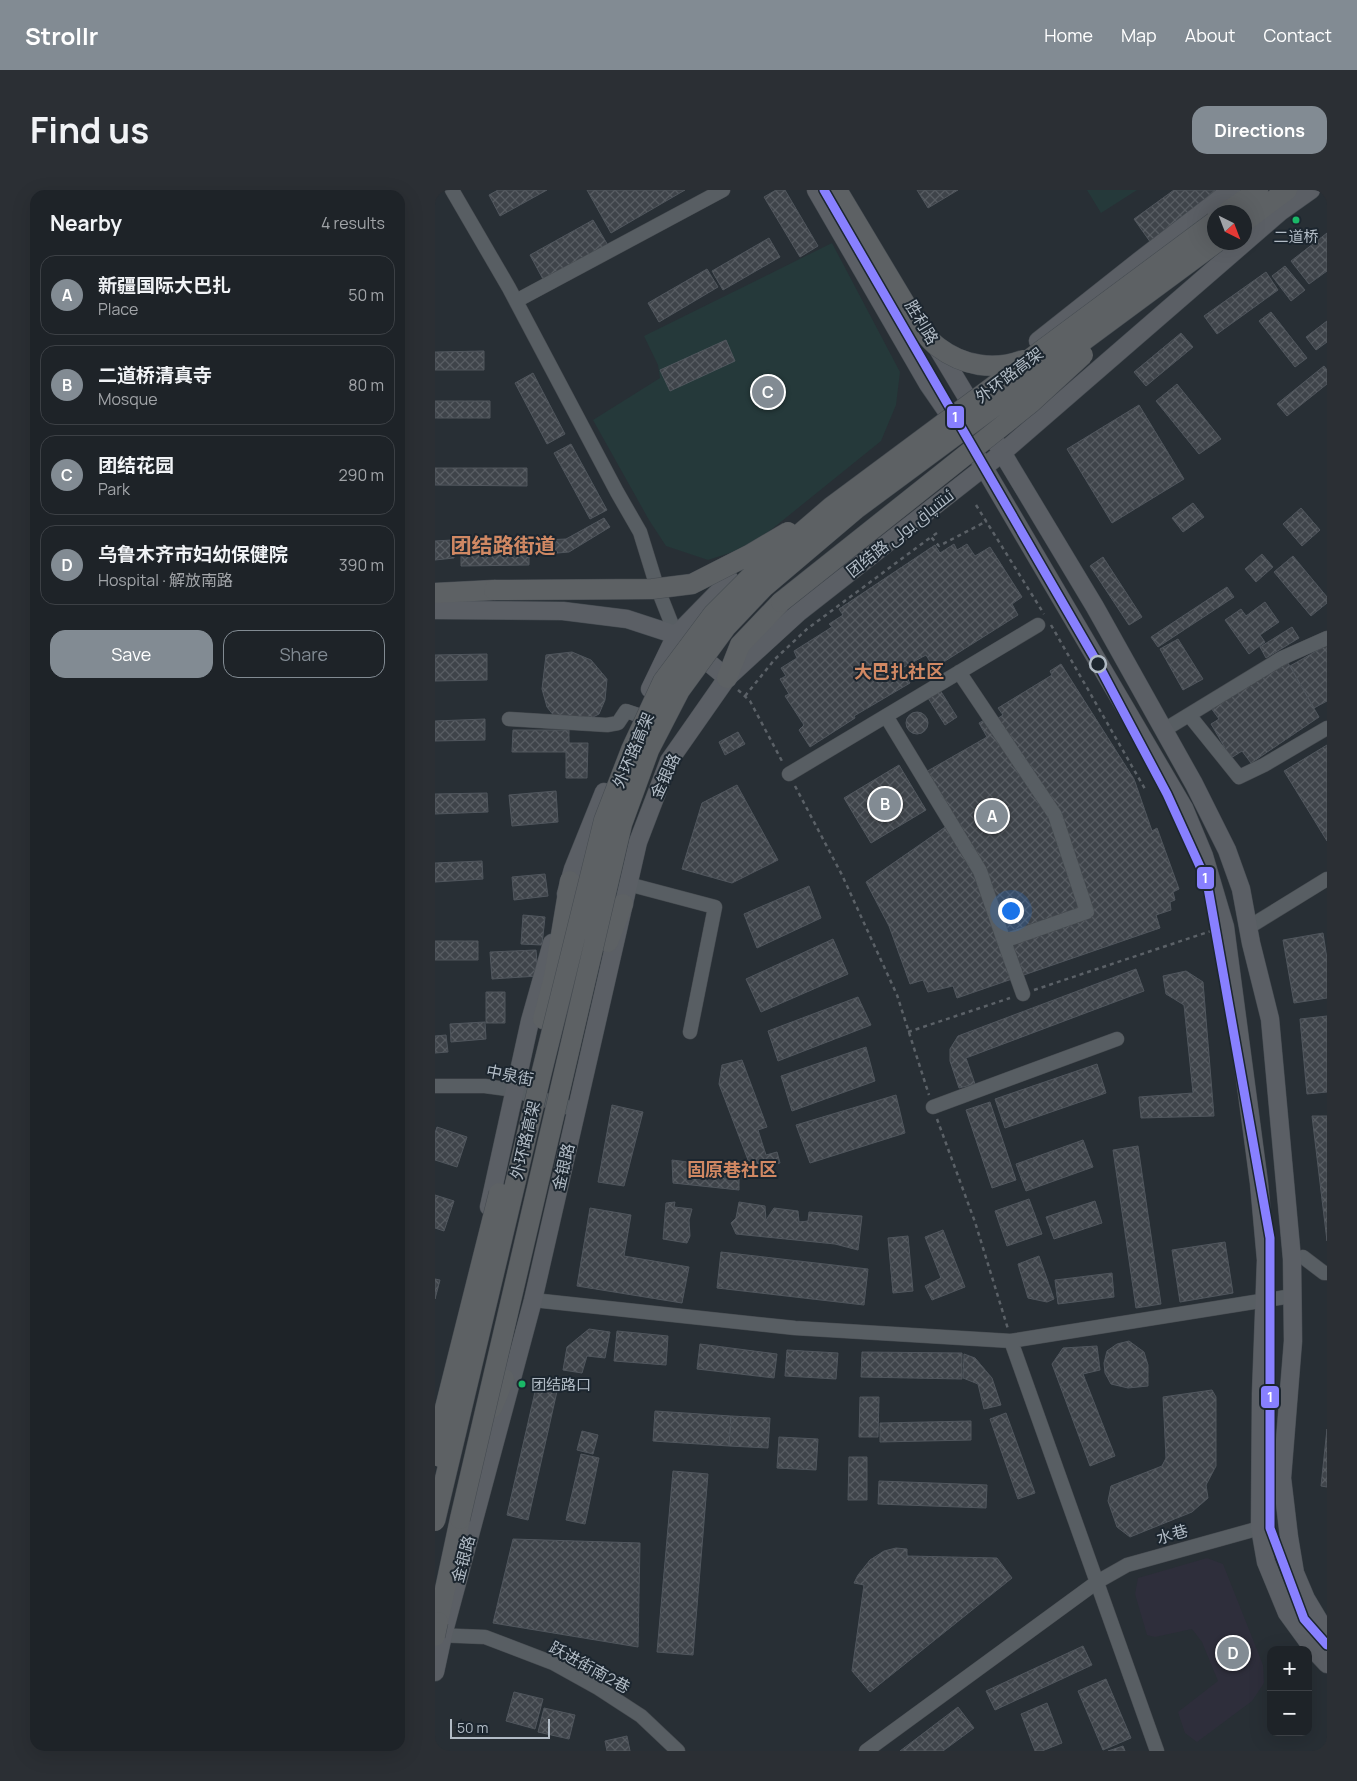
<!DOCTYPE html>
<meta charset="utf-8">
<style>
:root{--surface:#1e2328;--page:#2b2f34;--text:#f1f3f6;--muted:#a1a4a8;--line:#3c4045;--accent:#828b93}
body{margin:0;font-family:Manrope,Cairo,"Noto Sans SC",sans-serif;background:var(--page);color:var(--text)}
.controls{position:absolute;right:15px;bottom:15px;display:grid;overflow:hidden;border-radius:10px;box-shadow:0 5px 20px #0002}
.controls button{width:45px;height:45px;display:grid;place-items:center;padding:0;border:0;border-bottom:1px solid var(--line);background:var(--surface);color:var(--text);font:25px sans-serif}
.compass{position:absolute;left:772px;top:15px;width:45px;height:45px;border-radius:50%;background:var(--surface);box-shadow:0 5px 20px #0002;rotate:138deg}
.scale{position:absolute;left:15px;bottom:12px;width:100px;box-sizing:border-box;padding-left:5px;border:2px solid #b2bcc6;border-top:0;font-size:14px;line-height:18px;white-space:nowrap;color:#b2bcc6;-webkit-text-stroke:4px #1c262f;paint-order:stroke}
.you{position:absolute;left:575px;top:720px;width:18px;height:18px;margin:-12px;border:4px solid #fff;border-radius:50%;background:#1a73e8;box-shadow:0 0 0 8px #1a73e833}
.badge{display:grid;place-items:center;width:32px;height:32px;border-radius:50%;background:var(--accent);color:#fff;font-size:16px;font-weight:700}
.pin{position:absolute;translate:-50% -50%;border:2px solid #fff;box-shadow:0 1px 5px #0006}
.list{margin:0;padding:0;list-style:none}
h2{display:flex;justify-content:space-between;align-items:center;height:65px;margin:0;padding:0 20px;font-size:21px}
h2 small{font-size:16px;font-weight:400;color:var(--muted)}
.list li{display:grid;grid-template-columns:32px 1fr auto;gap:15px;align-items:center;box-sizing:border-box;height:80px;margin:0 10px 10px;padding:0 10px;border:1px solid var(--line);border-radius:15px}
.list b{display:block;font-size:19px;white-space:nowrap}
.list p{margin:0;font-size:16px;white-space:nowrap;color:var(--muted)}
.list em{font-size:16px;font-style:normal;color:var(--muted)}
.actions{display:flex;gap:10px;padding:15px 20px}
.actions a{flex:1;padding:11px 0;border:1px solid var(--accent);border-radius:15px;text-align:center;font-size:18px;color:var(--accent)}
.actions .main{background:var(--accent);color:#fff}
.map{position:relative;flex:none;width:892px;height:1561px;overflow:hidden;border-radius:15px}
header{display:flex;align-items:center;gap:30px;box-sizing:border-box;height:70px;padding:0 25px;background:var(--accent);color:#fff}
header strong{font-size:24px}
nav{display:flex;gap:28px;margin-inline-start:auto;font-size:18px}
.intro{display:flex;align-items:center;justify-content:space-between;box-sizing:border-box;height:120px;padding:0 30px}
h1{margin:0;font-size:35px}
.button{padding:12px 22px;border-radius:15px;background:var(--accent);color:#fff;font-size:18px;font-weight:700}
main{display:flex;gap:30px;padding:0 30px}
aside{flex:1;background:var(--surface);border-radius:15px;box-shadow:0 5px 20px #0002}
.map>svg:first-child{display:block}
</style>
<header>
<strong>Strollr</strong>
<nav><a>Home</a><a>Map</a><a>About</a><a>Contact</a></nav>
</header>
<div class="intro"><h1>Find us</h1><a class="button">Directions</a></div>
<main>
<aside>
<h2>Nearby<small>4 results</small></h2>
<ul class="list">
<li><span class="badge">A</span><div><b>新疆国际大巴扎</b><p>Place</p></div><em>50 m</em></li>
<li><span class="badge">B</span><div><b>二道桥清真寺</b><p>Mosque</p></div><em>80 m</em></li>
<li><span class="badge">C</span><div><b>团结花园</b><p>Park</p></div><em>290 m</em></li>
<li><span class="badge">D</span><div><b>乌鲁木齐市妇幼保健院</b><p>Hospital · 解放南路</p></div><em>390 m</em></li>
</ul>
<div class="actions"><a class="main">Save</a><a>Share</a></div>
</aside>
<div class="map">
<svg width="892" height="1561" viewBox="0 0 892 1561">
<defs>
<pattern id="building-cross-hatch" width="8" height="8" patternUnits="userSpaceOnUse" patternTransform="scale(1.25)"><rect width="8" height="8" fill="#3f444a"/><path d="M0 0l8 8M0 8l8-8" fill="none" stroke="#585d63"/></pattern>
</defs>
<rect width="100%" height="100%" fill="#282f35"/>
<path fill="#2e2e3b" d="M772,1368l16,6 40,101 1,18 -12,18 -55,41 -12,-9 -7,-21 40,-31 -16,-39 -10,-13 -37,8 -8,-2 -12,-41 3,-16z"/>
<path fill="#25393a" d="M652,0h50l-36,23z
M397,53l68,129 -4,33 -15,36 -130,105 -43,14 -42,-14 -17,-26 -56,-100 67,-42 -2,-13 -14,-29z"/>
<path fill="url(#building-cross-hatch)" stroke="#50565d" d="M63,0h49l-47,26 -11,-21z
M152,0h98l-74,43z
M341,0h9l33,56 -18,11 -36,-60z
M482,0h41l-30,18z
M739,0h49l-72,53 -17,-24z
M158,30l16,27 -64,36 -15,-28z
M892,43v38l-18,13 -18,-23z
M334,48l11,19 -57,33 -11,-19z
M850,76l20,24 -14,11 -19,-25z
M272,79l11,18 -59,35 -11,-19z
M831,82l12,18 -61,44 -13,-18z
M836,122l36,46 -12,9 -36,-46z
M892,131v21l-11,8 -10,-13z
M746,143l12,14 -47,39 -12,-14z
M291,150l9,21 -65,30 -10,-21z
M49,161v19h-49v-18z
M889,176l3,4v14l-40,32 -10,-12z
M98,183l32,61 -18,10 -32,-61z
M742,194l44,55 -22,15 -43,-53z
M0,211h55v17h-55z
M704,215l45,74 -72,44 -45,-74z
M136,254l36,66 -17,9 -36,-66z
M0,278h92v18l-92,-1z
M758,313l11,14 -21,15 -11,-14z
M866,318l19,22 -18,16 -19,-22z
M169,328l6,9 -41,25 -23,2 -1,-14 21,-1z
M17,350l2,18 -19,2v-19z
M26,353h68v22l-68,1z
M519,354l3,6 10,-6 8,12 15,-9 32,50 -10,7 6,11 -84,53 -8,-13 -24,13 8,15 -56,33 1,2 -45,29 -11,-17 5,-5 -19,-29 4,-2 -9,-15 6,-3 -5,-8 16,-10 -3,-7 38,-24 -3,-3 14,-9 -4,-6 96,-64 5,8z
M827,364l11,13 -17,15 -11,-13z
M858,366l34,41v6l-16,13 -37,-44z
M668,367l39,60 -13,8 -39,-59z
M792,397l7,10 -76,50 -7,-10z
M830,412l14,20 -19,13 5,7 -16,12 -24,-34 16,-11 5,7z
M857,437l7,11 -33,20 -6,-11z
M743,449l25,40 -20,11 -23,-41z
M892,455v56l-13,7 -24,-42z
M137,462l19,8 16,19 -2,21 -6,14 -18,9 -23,-2 -11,-14 -5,-18 4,-34z
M52,464v26l-52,1v-26z
M853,473l31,54 -68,46 -9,-12 -11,7 -20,-34 8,-5 -8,-11z
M626,474l73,115 18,52 5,-3 22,61 -6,3 2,8 -5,2 1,8 -15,5 4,13 -203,70 -4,-12 -25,6 -5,-12 -13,4 -21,-58 -23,-44 88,-61 -30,-48 63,-36 -8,-14 7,-4 3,5 14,-9 -5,-7 54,-33 -2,-4z
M505,500l17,27 -12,8 -17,-27z
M471 533a11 11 0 1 1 22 0a11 11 0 1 1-22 0Z
M50,529v21l-50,1v-20z
M78,540h56v13h19l-1,35h-21v-26h-54z
M303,542l7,12 -20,11 -6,-13z
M892,555v96l-43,-70z
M464,575l27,45 -55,33 -27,-45z
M302,595l41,75 -46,23 -50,-14 20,-66z
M121,601l2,31 -46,4 -3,-31z
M52,603l1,19 -53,2v-20z
M47,671l1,18 -48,3v-19z
M110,684l3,22 -34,4 -2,-23z
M374,696l12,32 -64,30 -13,-34z
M88,725l22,2 -3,28 -21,-1z
M888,743l4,26v39l-33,5 -11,-63z
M398,749l15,35 -87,38 -15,-33z
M0,751h43v19h-43z
M101,760l2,26 -46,3 -2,-27z
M701,779l8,22 -178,67 9,26 -16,4 -9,-27v-12l8,-13z
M751,781l17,11 11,134 -73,2 -2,-21 54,-4 -9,-88 -18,-11 -3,-18z
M51,802h19v31h-19z
M423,807l13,28 -93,36 -10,-30z
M892,826v76l-20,2 -7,-75z
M50,832l1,17 -35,3 -1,-18z
M11,845l2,17 -13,1v-17z
M431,857l9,34 -83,30 -11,-35z
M307,870l25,67 -9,3 8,25 11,-3 3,11 -18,5 -14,-8 -29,-76 3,-19z
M662,874l9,29 -101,35 -10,-29z
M461,905l9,38 -95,30 -14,-38z
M555,912l26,78 -24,8 -26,-78z
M177,915l31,7 -19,74 -26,-4z
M877,926h15v125z
M2,937l30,10 -10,30 -22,-7v-27z
M648,950l10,27 -67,24 -10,-27z
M703,956l23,158 -25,4 -23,-158z
M237,970l67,9v21l-66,-7z
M0,1005l19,6 -10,30 -9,-3z
M594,1009l13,35 -35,12 -12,-35z
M660,1011l7,22 -48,16 -8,-22z
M240,1012l-1,5 18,2 -3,11 1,16 -3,7 -24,-4 3,-36z
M304,1012l26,4 1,14 8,-12 24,3 1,11 9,-1 1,-9 53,4 -4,34 -23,-6 -99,-10 -5,-11 5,-5z
M155,1018l41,7 -7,41 65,11 -7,36 -105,-17z
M508,1040l22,57 -33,13 -7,-14 16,-8 -16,-41z
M473,1046l5,55 -20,2 -5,-55z
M790,1052l8,51 -53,9 -8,-52z
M286,1062l147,17 -4,36 -147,-17z
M604,1066l15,43 -7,3 -19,-4 -10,-34z
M677,1083l2,24 -56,7 -3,-24z
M0,1089l5,1 -5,19z
M154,1139l21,3 -5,26 -18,-2 -5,17 -19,-3 4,-23z
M182,1141l51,5 -2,29 -52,-4z
M694,1151l15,11 4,13v21l-20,2 -17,-4 -6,-11 -1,-10 3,-12 10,-7z
M265,1154l77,10 -3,24 -77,-9z
M662,1156l3,24 -17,4 32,82 -25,10 -38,-102 11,-16z
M352,1160l51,3 -2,26 -51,-3z
M427,1162l100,1v26l-101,-2z
M529,1164l11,4 17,20 9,27 -17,4 -6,-25 -15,-6z
M102,1193l21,4 -30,133 -21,-5z
M777,1200l4,7v69l-10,19 2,13 -16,14 -62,25 -13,-10 -9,-26 3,-15 51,-20 4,-8 -3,-61z
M425,1207h19l-1,40h-19z
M220,1221l76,5 -2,30 -76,-5z
M571,1223l29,80 -17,6 -28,-80z
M296,1226l39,2 -2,30 -39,-2z
M536,1231v19l-91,2v-19z
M892,1239v58l-6,-1z
M147,1241l16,4 -5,19 -16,-4z
M344,1247l39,2 -2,31 -39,-2z
M146,1264l18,4 -14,66 -19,-4z
M414,1267h18v43h-19z
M238,1281l35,3 -15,181 -36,-3z
M444,1291l108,4 -1,23 -108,-4z
M78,1349l127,4 -2,104 -145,-24z
M461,1358l11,1v7l90,2 15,20 -142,114 -18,-21 12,-86 -10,-2 4,-8 12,-15 14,-9z
M648,1456l9,19 -97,45 -9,-19z
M671,1489l25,59 -28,12 -25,-59z
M79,1502l29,7 -8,30 -29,-8z
M612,1513l15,40 -20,8h-7l-14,-37z
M523,1517l16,21 -31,23h-43z
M109,1518l31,7 -6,24 -31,-7z
M192,1546l3,15h-23l-2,-10z
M688,1556l2,5h-17z"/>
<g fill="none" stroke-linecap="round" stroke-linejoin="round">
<g stroke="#464b50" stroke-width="15">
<path id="minor" d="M17,0l57,98 108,204 23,40 17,55 19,48
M81,111l207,-111
M754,525l50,62 25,-12 63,-37
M451,526l94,155 24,70 83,-29 -32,-97 -96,-143
M74,529l98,6 11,-2 8,-12 12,4
M729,540l118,-72 45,-20
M354,584l249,-149
M193,694l87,23 -25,125
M814,737l78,-48
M569,751l19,53
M0,896h50l29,4 62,20
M498,917l184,-68
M868,1067l21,16h3
M98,1110l262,28 216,13 281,-45
M576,1151l146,410
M0,1445l50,2 68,26 45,25 43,28 37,35
M431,1561l231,-169 30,-17 133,-37"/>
</g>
<g stroke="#464c52" stroke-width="19">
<path id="major" d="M381,0l112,194 31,45
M603,151l101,-80 92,-71
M500,154l42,70
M562,254l98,163 99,177 33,66 14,39 10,54 19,76 22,240 1,82 -11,137 7,59 6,36 11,26 21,35
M544,269l205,349 20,48 21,71 34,256 7,77 -5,134 -1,134 6,34 21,51 27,37 13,14
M0,420l128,1 64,8 49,16 51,43
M215,499l26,-54 54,-55
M131,704l7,-25 31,-77
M54,1017l41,-186 22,-78
M0,1482l8,-37 90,-335 105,-458 31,-81 58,-83 71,-65 204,-160 278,-241 31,-22"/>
</g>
<g stroke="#454b51" stroke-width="21">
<path id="highway" d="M792,22l31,-22
M809,32l43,-32
M0,403l59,-3
M292,488l13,-33 41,-43
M173,752l15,-38
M108,829l11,-42 16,-96
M57,1218l12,-29
M3,1432l22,-103"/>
</g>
<path stroke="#5b6167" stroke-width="2.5" stroke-dasharray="4 4" stroke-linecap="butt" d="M541,315l68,109
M502,343l-6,4 8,9 48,-25
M616,435l94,164
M303,500l12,11 33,62
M310,506l30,-37 32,-30 124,-92
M360,596l47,89 55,120 32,100
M599,800l177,-59
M473,842l102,-34
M502,929l38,103 33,107"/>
<use href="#minor" stroke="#585e63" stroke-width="14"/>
<use href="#major" stroke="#5b5f65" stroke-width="18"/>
<use href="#highway" stroke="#5d6164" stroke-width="20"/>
<g stroke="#454b51" stroke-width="21" stroke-linecap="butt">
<path id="highway-bridge" d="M402,0l82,137c6,7 12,15 19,20 25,19 56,24 85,13
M59,400l158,-1 40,-5 57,-29 39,-23
M346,412l250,-199 52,-48
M5,1267l4,-45 55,-219
M25,1329l162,-695 27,-74 31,-60 46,-63 38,-40 92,-78 361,-267
M0,1331l106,-446 63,-255 27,-70 32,-69 50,-67 39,-39 79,-68 383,-285
M0,1446l3,-14"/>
</g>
<use href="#highway-bridge" stroke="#5d6164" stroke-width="20"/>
<g stroke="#1c262f" stroke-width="12">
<path id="metro-1" d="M389,0l274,474 69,130 40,88 63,356v290l34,91 23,26"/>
</g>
<use href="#metro-1" stroke="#8880ff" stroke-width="9"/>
</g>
<g fill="#1ab867" stroke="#1c262f" stroke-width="2">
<circle cx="861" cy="30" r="4.5"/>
<circle cx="87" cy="1194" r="4.5"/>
</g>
<circle fill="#1c262f" stroke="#b2bcc6" stroke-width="2.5" cx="663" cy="474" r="8"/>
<g text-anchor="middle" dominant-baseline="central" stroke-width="4" stroke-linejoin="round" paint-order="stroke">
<g font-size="15" fill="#b2bcc6" stroke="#1c262f">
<text x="861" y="46">二道桥</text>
<text x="96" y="1194" text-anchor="start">团结路口</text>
</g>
<g font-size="16" fill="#b2bcc6" stroke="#1c262f">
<text transform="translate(487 132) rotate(59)">胜利路</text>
<text transform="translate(574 185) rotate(-37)">外环路高架</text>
<text transform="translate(465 343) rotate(-38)">团结路 ئىتتىپاق يولى</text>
<text transform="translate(198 560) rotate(-67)">外环路高架</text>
<text transform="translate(230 586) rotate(-65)">金银路</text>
<text transform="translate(75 885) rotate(11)">中泉街</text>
<text transform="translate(90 950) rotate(-77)">外环路高架</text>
<text transform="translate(128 977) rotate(-77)">金银路</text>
<text transform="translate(737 1344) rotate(-16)">水巷</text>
<text transform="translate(28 1369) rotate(-75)">金银路</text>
<text transform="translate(155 1477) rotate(29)">跃进街南2巷</text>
</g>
<g font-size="18" font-weight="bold" fill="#d08863" stroke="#1c262f">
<text x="464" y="481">大巴扎社区</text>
<text x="297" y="979">固原巷社区</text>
</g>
<g font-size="21" font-weight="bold" fill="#d08863" stroke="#1c262f">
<text x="68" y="355">团结路街道</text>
</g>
</g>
<g stroke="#1c262f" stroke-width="2">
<rect x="511" y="215" width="19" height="24" rx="5" fill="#8880ff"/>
<rect x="761" y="676" width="19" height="24" rx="5" fill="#8880ff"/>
<rect x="825" y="1195" width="20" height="24" rx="5" fill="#8880ff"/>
</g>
<g font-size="14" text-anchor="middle" font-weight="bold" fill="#fff">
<text x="520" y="232">1</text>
<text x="770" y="693">1</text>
<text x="835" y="1212">1</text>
</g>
</svg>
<div class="controls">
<button>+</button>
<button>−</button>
</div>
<svg class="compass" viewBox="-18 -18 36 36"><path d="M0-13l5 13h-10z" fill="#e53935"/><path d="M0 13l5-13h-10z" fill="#a1a4a8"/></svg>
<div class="scale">50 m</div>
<div class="you"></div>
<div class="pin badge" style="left:557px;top:626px">A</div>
<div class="pin badge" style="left:450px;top:614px">B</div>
<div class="pin badge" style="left:333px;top:202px">C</div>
<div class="pin badge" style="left:798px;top:1463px">D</div>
</div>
</main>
